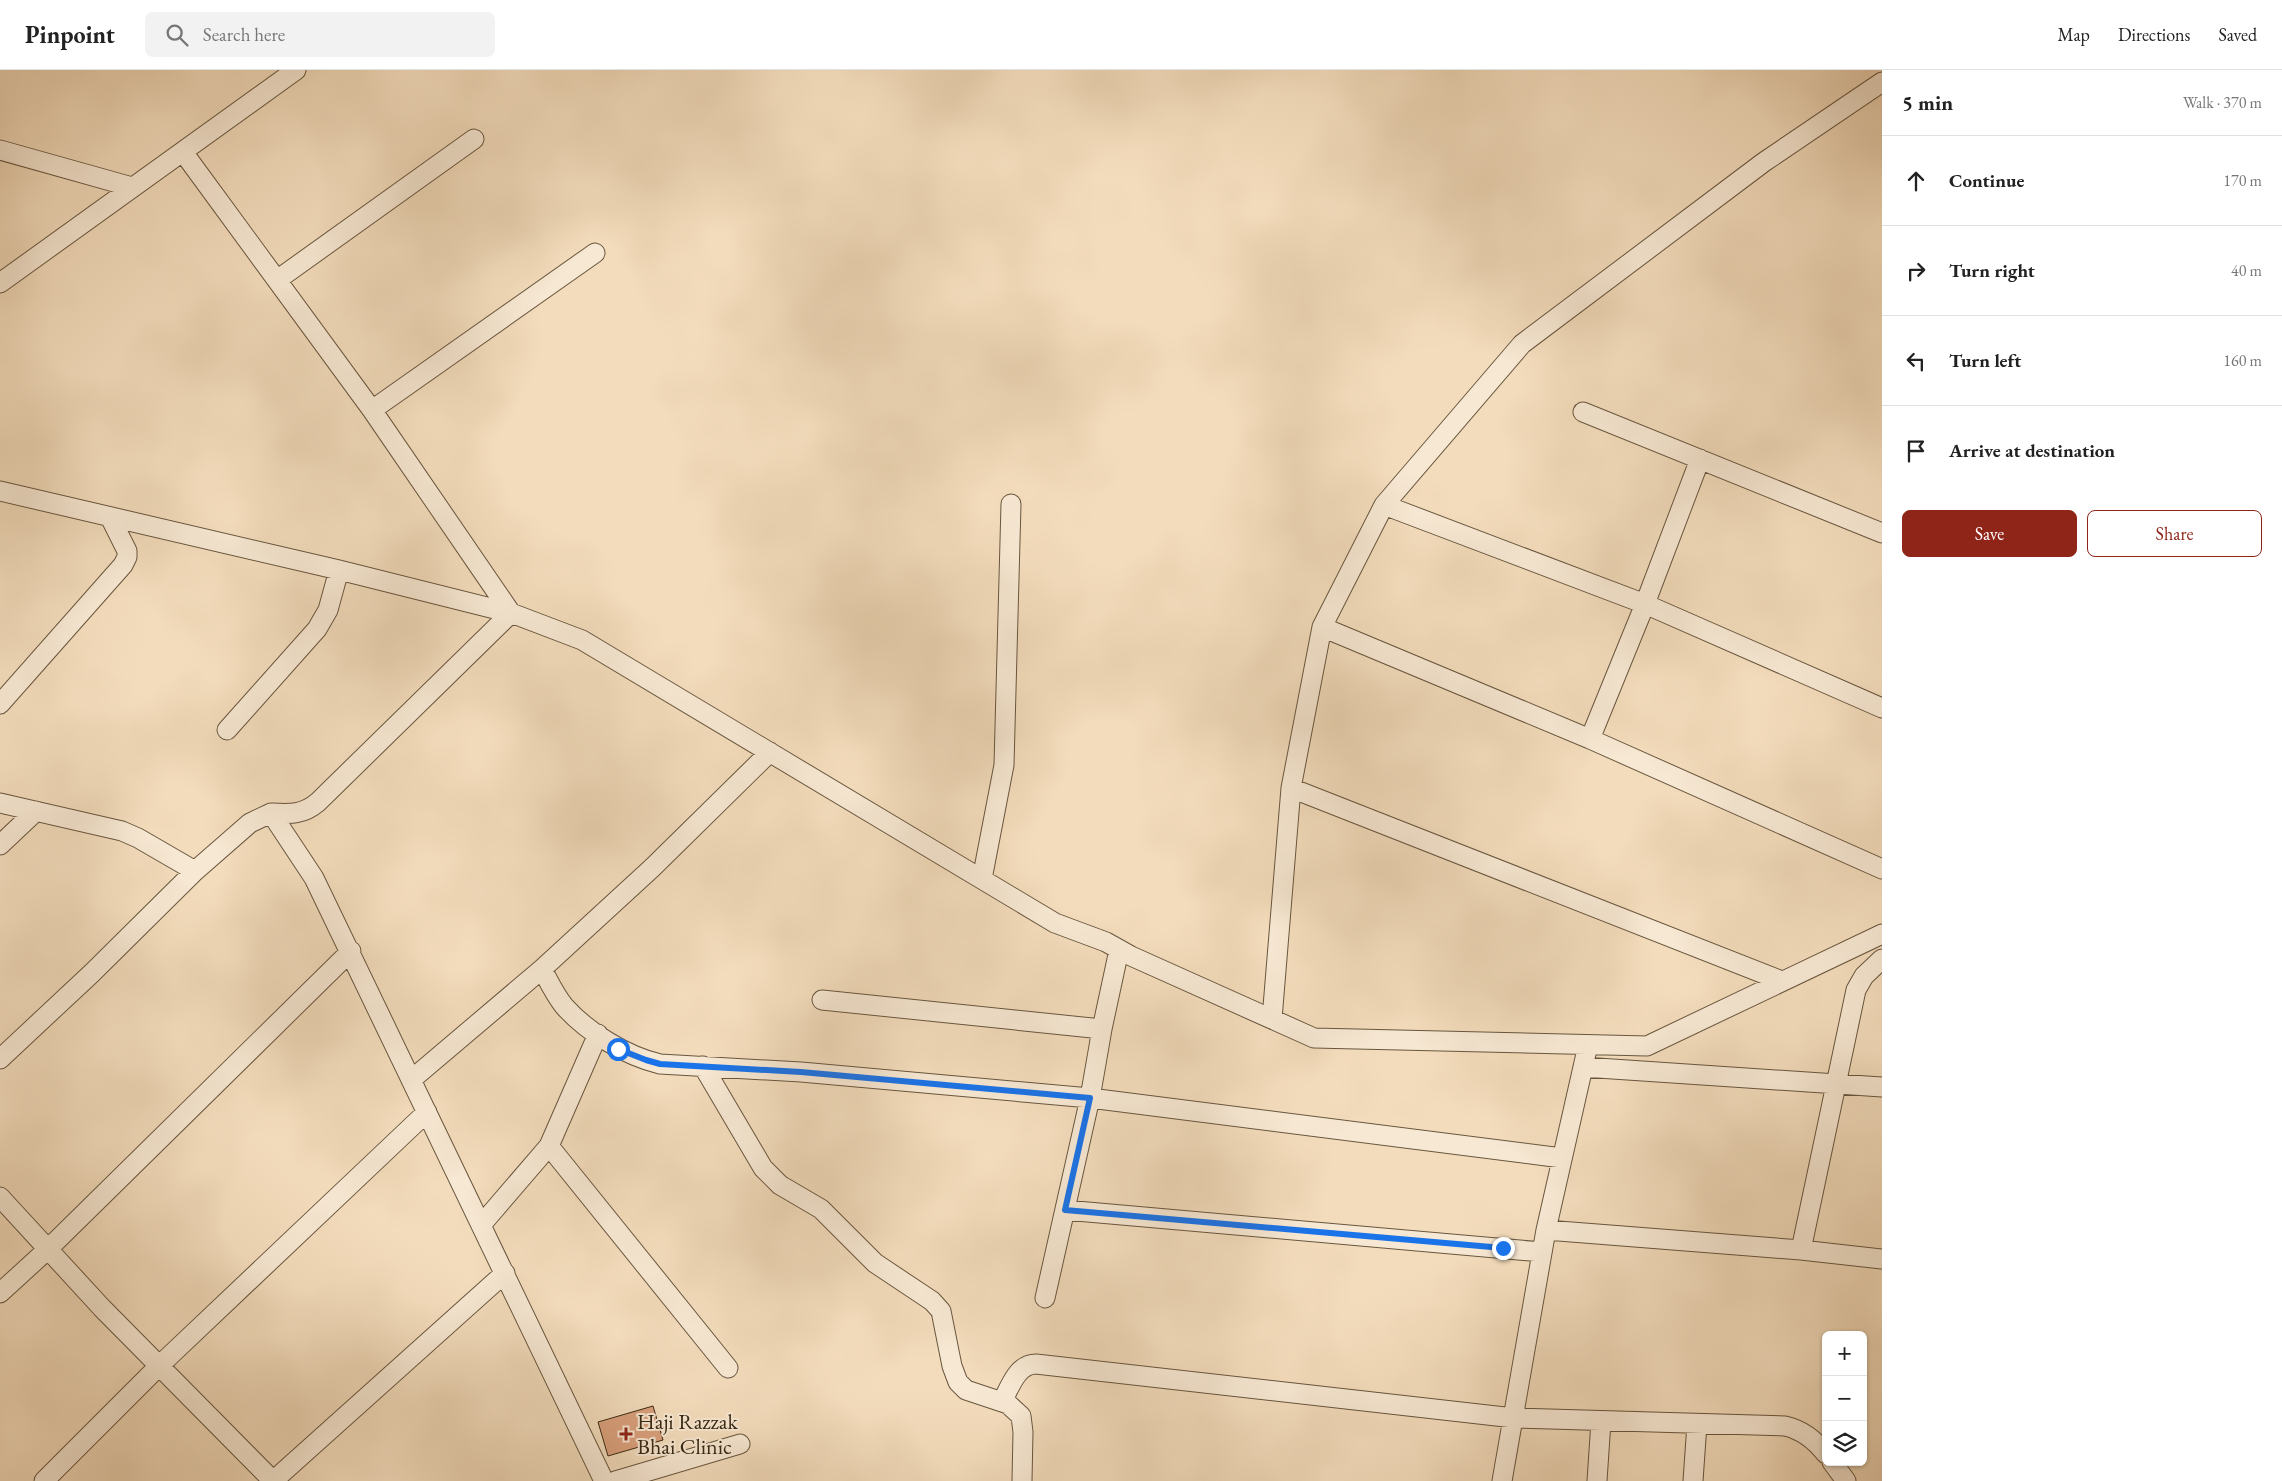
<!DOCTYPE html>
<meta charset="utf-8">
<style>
:root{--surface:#fff;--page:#f2f2f2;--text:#222;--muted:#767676;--line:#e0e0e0;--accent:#8f2418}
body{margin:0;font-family:"EB Garamond",serif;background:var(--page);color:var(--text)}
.controls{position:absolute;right:15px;bottom:15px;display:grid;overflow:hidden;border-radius:8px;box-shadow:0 1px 4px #0004}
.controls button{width:45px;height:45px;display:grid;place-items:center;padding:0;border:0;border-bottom:1px solid var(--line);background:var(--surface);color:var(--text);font:25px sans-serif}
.stop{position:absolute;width:15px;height:15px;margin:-11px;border:4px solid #1a73e8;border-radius:50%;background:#fff}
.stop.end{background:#1a73e8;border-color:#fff;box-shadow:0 1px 5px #0008}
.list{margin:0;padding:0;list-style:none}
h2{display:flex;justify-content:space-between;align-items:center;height:65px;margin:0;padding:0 20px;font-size:21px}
h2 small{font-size:16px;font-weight:400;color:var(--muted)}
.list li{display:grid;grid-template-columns:32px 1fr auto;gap:15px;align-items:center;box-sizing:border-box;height:90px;padding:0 20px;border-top:1px solid var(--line)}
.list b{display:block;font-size:19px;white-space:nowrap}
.list em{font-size:16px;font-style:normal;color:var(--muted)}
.actions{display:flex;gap:10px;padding:15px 20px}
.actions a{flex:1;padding:11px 0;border:1px solid var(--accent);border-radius:8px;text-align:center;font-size:18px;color:var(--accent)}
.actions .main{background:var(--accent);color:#fff}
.icon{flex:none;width:28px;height:28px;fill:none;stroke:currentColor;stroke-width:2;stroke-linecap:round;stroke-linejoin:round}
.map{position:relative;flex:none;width:1882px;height:1411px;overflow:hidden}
header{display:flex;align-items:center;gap:30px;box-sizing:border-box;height:70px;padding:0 25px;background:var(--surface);border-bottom:1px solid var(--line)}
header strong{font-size:24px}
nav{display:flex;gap:28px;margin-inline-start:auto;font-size:18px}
.search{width:350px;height:45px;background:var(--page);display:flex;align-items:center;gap:12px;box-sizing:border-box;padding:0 18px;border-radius:8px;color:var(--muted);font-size:19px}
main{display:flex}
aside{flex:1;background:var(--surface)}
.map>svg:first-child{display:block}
</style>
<header>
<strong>Pinpoint</strong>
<div class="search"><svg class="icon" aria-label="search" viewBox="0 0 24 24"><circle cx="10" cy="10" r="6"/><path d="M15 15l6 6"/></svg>Search here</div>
<nav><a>Map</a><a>Directions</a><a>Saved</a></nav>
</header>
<main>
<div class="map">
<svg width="1882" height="1411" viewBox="0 0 1882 1411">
<rect width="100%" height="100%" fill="#f3dcbc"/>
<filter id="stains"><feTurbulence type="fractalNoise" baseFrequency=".004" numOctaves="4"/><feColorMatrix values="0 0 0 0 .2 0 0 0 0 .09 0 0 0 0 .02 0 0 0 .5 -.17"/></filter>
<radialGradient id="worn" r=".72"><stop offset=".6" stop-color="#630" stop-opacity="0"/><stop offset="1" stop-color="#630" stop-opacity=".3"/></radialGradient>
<path fill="#daa17d" stroke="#392914" d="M653,1336l10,34 -55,16 -10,-34z"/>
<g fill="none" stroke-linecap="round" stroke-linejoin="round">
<g stroke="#68563e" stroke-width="21">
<path id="minor" d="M0,80l132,37
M183,82l189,258 139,203 -193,189c-15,13 -28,12 -47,11
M277,210l197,-141
M0,213l296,-213
M372,340l223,-157
M1583,342l299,121
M0,421l339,79 172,43 71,27 473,283 51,19 25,14 183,82 333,8 235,-112
M1384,435l261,99 237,104
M1322,557l268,112 292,130
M0,634l123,-139 4,-8v-6l-17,-34
M227,660l90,-101 11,-19 11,-40
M1590,669l55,-135 55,-145
M1291,718l491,193
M0,733l122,28 16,7 57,33
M0,775l36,-34
M982,809l22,-114 7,-261
M542,899c7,13 13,26 22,37 23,26 62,50 96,58l141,8 289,26 472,60
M822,930l280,29
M1272,949l19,-231 31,-161 62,-122 138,-161 242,-182 118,-80
M0,989l92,-86 103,-102 55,-48 21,-10 43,65 290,603
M703,996l60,102 17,17 41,24 54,54 57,38 9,10 11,55 6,16 8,8 42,14 13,12 2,16 -1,49
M1583,997l299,20
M411,1010l131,-111 110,-101 118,-116
M549,1076l179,222
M0,1127l102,111 171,173
M1065,1140l477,42
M482,1154l67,-78 49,-112
M1546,1160l255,20 81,9
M1801,1180l55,-260 8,-14 18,-17
M0,1223l47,-43 304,-299
M1045,1228l45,-200 12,-69 17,-79
M1002,1332c8,-15 15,-38 34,-38l478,54 271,8c18,4 30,14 41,28
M1832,1392l14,19
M44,1411l116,-116 267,-253
M273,1411l232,-208
M615,1411l125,-37
M1502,1411l44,-251 42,-185
M1597,1411l4,-60
M1693,1411l4,-57"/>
</g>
<use href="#minor" stroke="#f7e8d3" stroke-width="19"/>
</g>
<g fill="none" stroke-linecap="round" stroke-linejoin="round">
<path stroke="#1a73e8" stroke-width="6" d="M618,979l28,11 14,4 141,8 289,26 -25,112 438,38"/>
</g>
<path fill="#8f2418" stroke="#f7e8d3" stroke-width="2" d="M623.5 1356.5h5v5h5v5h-5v5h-5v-5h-5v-5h5z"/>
<g text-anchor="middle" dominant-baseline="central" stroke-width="4" stroke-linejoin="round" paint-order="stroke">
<g font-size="22" fill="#392914" stroke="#f7e8d3" text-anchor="start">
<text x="637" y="1351">Haji Razzak<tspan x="637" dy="25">Bhai Clinic</tspan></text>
</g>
</g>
<rect width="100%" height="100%" filter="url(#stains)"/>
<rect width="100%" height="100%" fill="url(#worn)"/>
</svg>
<div class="controls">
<button>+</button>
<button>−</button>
<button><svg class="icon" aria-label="layers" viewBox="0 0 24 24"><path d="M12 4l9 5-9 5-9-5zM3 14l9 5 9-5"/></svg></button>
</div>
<div class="stop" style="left:618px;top:979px"></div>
<div class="stop end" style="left:1503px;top:1178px"></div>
</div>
<aside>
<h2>5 min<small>Walk · 370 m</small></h2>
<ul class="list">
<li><svg class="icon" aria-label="ahead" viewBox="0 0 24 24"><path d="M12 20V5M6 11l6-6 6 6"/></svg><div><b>Continue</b></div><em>170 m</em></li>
<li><svg class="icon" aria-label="right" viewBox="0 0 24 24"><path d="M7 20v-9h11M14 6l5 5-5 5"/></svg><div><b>Turn right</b></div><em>40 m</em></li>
<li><svg class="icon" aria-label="left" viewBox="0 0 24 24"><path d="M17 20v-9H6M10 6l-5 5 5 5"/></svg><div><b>Turn left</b></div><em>160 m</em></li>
<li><svg class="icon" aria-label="arrive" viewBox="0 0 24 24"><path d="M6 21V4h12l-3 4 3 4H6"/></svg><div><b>Arrive at destination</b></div></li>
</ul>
<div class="actions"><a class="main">Save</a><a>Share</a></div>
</aside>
</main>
